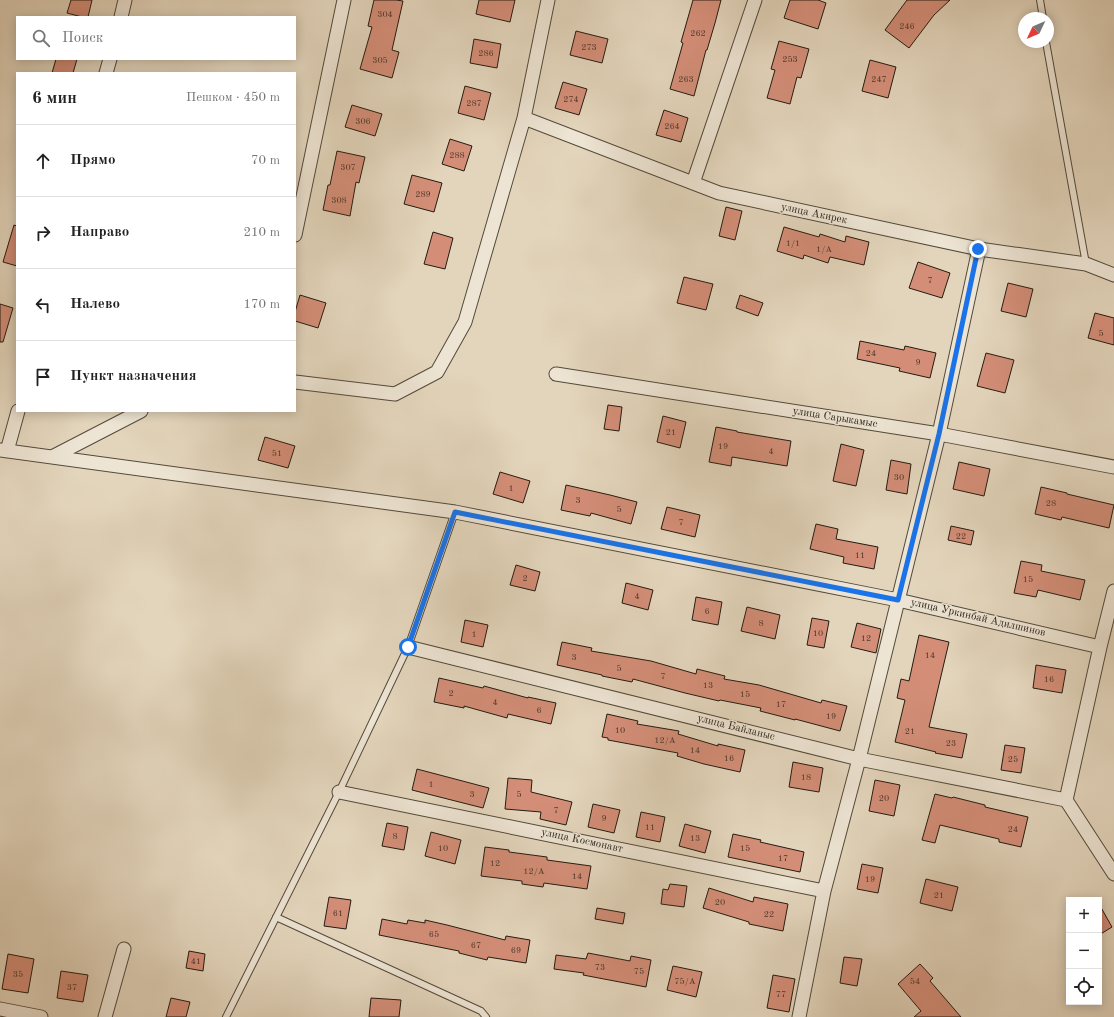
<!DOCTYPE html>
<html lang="ru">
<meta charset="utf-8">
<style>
:root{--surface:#fff;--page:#f6f6f6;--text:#222;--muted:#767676;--line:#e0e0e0}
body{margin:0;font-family:"Old Standard TT",serif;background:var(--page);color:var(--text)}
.controls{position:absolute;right:12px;bottom:12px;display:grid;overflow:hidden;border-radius:0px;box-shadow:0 2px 10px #0003}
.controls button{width:36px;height:36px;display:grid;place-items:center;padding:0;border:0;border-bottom:1px solid var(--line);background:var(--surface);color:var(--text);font:20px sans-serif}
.compass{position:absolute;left:1018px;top:12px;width:36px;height:36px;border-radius:50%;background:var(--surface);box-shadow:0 2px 10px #0003;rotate:226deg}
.stop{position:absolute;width:12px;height:12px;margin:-9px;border:3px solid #1a73e8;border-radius:50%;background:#fff}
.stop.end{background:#1a73e8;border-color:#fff;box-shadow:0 1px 4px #0008}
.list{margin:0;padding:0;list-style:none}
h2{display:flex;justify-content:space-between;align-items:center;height:52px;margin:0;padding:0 16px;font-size:17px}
h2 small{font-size:13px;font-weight:400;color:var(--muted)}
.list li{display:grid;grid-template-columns:26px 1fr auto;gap:12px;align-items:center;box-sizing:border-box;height:72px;padding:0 16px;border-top:1px solid var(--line)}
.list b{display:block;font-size:15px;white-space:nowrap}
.list em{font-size:13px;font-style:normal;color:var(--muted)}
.icon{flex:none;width:22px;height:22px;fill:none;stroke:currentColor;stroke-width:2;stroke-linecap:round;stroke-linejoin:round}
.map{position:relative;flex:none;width:1114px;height:1017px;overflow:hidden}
.search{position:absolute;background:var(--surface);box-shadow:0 2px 10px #0003;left:16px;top:16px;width:280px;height:44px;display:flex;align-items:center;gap:10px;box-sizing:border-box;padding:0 14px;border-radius:0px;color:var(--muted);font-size:15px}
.panel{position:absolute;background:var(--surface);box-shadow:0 2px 10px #0003;left:16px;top:72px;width:280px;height:340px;border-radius:0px}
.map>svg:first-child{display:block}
</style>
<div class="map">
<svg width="1114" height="1017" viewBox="0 0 1114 1017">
<rect width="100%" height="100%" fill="#e3d5bc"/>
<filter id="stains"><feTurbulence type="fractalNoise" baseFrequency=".005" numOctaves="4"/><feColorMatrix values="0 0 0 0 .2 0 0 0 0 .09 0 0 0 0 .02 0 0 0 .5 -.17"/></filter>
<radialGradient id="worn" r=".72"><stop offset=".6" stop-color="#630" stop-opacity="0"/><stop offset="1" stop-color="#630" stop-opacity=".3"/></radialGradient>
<path fill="#d48e78" stroke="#231b10" d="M71,0h21l-4,17h-6l-15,-4z
M374,0h22l7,1 -11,49 7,2 -7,26 -32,-9 12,-42 -4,-1z
M479,0h36l-5,22 -34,-8z
M693,0h28l-6,23 -8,27h-1l-12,46 -24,-7 13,-46 -2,-1z
M790,0h28l8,3 -8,26 -34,-11z
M907,0h43l-16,15 -25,33 -24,-18z
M576,31l32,8 -6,24 -32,-8z
M474,39l27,5 -4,24 -27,-5z
M779,41l30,8 -8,29 -4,-1 -7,27 -23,-6 8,-28 -4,-1z
M56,59h21l-4,14h-21z
M870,60l26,7 -8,31 -26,-7z
M563,82l24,7 -8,26 -24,-7z
M465,86l26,7 -7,27 -26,-7z
M352,105l30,9 -7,22 -30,-9z
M664,110l24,8 -7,24 -25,-7z
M450,139l22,7 -8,25 -22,-7z
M337,151l28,6 -6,26 -3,-1 -6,34 -27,-6 5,-25h2z
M412,175l30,8 -8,29 -30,-8z
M726,207l16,4 -7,29 -16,-4z
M14,225l3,1v40l-14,-4z
M784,227l35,10 1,-3 25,8 1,-6 23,6 -5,23 -34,-8 -2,6 -24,-8 -1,4 -26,-8z
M433,232l20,6 -8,31 -21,-5z
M918,262l32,11 -8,25 -33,-10z
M684,277l29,7 -7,26 -29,-7z
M1008,283l25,6 -7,28 -25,-6z
M300,295l26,8 -8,25 -23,-7v-9z
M740,295l23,8 -5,13 -22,-8z
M0,304l13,4 -10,34h-3z
M1095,313l19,5v27l-26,-7z
M860,341l44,9 1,-4 31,7 -6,25 -31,-7 1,-3 -43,-9z
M986,353l28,7 -9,33 -28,-7z
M608,405l14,2 -3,24 -15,-2z
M663,416l23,6 -6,26 -23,-6z
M716,427l21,4v1l54,9 -4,25 -55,-9 -1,9 -22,-4z
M265,437l30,9 -7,22 -30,-8z
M841,444l23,6 -8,36 -23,-5z
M891,460l20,4 -4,30 -21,-4z
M959,462l31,7 -6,27 -31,-7z
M500,472l30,9 -7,22 -30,-9z
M566,485l44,10 27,7 -6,22 -40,-11 -1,3 -29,-6z
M1041,487l26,6v1l47,11 -5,23 -47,-11 -1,3 -26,-6z
M667,507l33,8 -5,22 -34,-8z
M816,524l22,5 -2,10 42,8 -4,22 -31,-6 1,-6 -34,-8z
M951,526l23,5 -3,14 -23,-5z
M1021,561l21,4 -1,6 44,9 -5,20 -42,-10 -2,7 -22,-4z
M516,565l24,7 -5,19 -25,-6z
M626,583l27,7 -5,20 -26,-7z
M696,597l26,5 -4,23 -26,-5z
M747,607l33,8 -5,24 -34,-8z
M812,618l17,3 -5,27 -17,-3z
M465,620l23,5 -5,22 -22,-5z
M857,623l24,6 -5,24 -25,-6z
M919,635l30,7 -20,85 38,7 -5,24 -27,-5 1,-1 -41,-10 10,-42 -8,-2 4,-19 8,2z
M562,642l30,6 -1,3 60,10 45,13 1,-5 28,7 -1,3 35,6 62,18 1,-3 25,6 -7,25 -45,-12v1l-35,-9 1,-3 -41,-8 -1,1 -34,-8 -52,-14 -1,3 -30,-6v-1l-45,-10z
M1036,665l30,5 -4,23 -29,-5z
M439,678l44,10 1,-2 44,12v-1l28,6 -5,21 -43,-10 -1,4 -43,-12v2l-30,-6z
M607,714l31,7 -1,3 42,7 -1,3 40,12v-2l27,6 -5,22 -36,-8 -27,-8 1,-3 -70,-13v-2l-6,-1z
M1005,745l20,3 -4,25 -20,-3z
M793,762l30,6 -4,24 -30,-5z
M417,769l72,19 -6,20 -71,-18z
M508,778l24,2 -1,12 41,10 -6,23 -26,-6 1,-7 -36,-3z
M875,780l25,5 -6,31 -25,-5z
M935,794l17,4 1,-1 32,8v2l43,10 -7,30 -22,-5v-3l-59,-14 -5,18 -13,-3z
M593,804l27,6 -6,23 -26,-6z
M641,812l24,5 -5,25 -24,-5z
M387,823l21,4 -4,23 -22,-4z
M685,824l26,7 -6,22 -26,-7z
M431,832l30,8 -6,24 -30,-8z
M733,834l28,6 -1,2 44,10 -4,20 -72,-15z
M485,847l24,3v2l38,5v3l44,6 -4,23 -43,-6 -1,4 -21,-3v-3l-41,-5z
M862,864l21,4 -5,25 -21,-4z
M926,879l32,8 -6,24 -32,-8z
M670,884l17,2 -3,21 -23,-3 2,-15 5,1z
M709,888l44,14 1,-5 34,7 -5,27 -34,-7v-2l-46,-14z
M329,897l22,3 -5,29 -22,-3z
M1099,904l13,23 -13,8z
M597,908l28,5 -2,11 -28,-5z
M382,919l25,5 1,-4 17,3v-3l22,5 58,15 1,-4 24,4 -4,23 -38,-6 -1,3 -28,-7v-2l-80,-16z
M189,951l16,3 -2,17 -17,-3z
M588,953l42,8 1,-5 20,4 -5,27 -63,-12 1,-2 -30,-4 2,-14 30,4z
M8,954l26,5 -6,34 -26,-4z
M844,957l18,2 -5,27 -17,-3z
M920,964l13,14 -3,3 31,36h-47l7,-6 -23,-27z
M673,966l29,6 -6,25 -29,-7z
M61,971l27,4 -5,27 -26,-4z
M773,975l22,4 -6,33 -22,-4z
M171,998l19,4 -4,15h-20z
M371,998l30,2 -2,17h-30z"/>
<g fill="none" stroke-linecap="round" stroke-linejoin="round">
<g stroke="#534a3b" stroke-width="8">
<path id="service" d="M1040,0l3,18
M1046,42l40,222
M276,917l205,94 5,6
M226,1017l113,-225 69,-145 47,-135"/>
</g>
<g stroke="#534a3b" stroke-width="15">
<path id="minor" d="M121,17l4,-17
M106,73l4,-14
M524,118l195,75 260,56 107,15 28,11
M693,183l62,-183
M295,235l49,-235
M556,374l383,60 175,33
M295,382l100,12 42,-22 28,-50 59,-204 24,-118
M0,450l455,62 443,88 202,47
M7,451l11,-40
M52,457l89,-46
M408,647l451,112 207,41
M339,792l485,99
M1066,800l34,-153 14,-56
M1066,800l48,74
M0,1009l41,8
M105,1017l19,-68
M799,1017l25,-126 35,-132 80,-325 40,-185"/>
</g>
<use href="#service" stroke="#ede4d3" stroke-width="6"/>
<use href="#minor" stroke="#ede4d3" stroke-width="13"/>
</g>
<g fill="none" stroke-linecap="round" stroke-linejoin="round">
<path stroke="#1a73e8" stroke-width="5" d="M408,647l47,-135 443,88 41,-166 39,-185"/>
</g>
<g text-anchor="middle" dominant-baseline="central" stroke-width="3" stroke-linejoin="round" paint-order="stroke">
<g font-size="9" fill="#4f382a">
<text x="385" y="14">304</text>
<text x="907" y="26">246</text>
<text x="698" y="33">262</text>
<text x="589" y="47">273</text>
<text x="486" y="53">286</text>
<text x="790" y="59">253</text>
<text x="380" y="60">305</text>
<text x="686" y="79">263</text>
<text x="879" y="79">247</text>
<text x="571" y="99">274</text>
<text x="474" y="103">287</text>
<text x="363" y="121">306</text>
<text x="672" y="126">264</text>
<text x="457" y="155">288</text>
<text x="348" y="167">307</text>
<text x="423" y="194">289</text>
<text x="339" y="200">308</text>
<text x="793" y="243">1/1</text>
<text x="824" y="249">1/А</text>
<text x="930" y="280">7</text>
<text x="1101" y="333">5</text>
<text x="871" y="353">24</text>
<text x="918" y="362">9</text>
<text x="671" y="432">21</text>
<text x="723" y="446">19</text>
<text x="771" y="451">4</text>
<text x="277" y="453">51</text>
<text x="899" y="477">30</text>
<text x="511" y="488">1</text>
<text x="578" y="500">3</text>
<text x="1051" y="503">28</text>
<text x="619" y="509">5</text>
<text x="681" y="522">7</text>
<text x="961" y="536">22</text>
<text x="860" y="555">11</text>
<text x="525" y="578">2</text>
<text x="1028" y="579">15</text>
<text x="637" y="596">4</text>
<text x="707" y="611">6</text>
<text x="761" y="623">8</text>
<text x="818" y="633">10</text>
<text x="474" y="634">1</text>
<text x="866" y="638">12</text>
<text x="930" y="655">14</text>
<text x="574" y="657">3</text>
<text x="619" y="668">5</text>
<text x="663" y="676">7</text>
<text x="1049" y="679">16</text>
<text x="708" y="685">13</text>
<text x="451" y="693">2</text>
<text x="745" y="694">15</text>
<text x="495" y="702">4</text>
<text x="781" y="704">17</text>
<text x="539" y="710">6</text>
<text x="831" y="716">19</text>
<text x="620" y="730">10</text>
<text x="910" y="731">21</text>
<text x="665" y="740">12/А</text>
<text x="951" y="743">23</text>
<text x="695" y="750">14</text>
<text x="729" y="758">16</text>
<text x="1013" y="759">25</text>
<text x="806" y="777">18</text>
<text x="431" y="784">1</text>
<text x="472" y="794">3</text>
<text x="519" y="794">5</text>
<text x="884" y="798">20</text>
<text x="556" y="810">7</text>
<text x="604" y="818">9</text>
<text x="650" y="827">11</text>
<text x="1013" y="829">24</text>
<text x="395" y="836">8</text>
<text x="695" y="838">13</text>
<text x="443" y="848">10</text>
<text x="745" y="848">15</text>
<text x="783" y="858">17</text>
<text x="495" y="863">12</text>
<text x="534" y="871">12/А</text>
<text x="577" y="876">14</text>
<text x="870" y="879">19</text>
<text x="939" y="895">21</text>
<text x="720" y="902">20</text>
<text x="338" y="913">61</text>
<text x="769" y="914">22</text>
<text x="434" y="934">65</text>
<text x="476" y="945">67</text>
<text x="516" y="950">69</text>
<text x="196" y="961">41</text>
<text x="600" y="967">73</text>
<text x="639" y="971">75</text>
<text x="18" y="974">35</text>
<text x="685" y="981">75/А</text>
<text x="915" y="981">54</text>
<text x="72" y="987">37</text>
<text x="781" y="994">77</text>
</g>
<g font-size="11" fill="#231b10" stroke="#ede4d3">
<text transform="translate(814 214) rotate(12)">улица Акирек</text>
<text transform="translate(835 418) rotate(9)">улица Сарыкамыс</text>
<text transform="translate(978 618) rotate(13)">улица Уркинбай Адилшинов</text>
<text transform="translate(736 728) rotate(14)">улица Байланыс</text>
<text transform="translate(582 841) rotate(12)">улица Космонавт</text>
</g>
</g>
<rect width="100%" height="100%" filter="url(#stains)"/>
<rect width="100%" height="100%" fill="url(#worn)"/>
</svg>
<div class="controls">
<button>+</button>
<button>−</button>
<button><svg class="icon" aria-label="locate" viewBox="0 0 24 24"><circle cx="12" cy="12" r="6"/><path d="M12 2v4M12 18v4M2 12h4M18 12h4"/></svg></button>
</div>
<svg class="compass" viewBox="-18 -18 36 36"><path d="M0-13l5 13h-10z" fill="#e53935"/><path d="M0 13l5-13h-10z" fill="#767676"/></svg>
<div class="stop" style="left:408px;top:647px"></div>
<div class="stop end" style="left:978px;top:249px"></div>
<div class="search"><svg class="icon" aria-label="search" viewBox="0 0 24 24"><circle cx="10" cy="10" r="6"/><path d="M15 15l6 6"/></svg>Поиск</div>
<section class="panel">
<h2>6 мин<small>Пешком · 450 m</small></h2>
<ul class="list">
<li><svg class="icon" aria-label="ahead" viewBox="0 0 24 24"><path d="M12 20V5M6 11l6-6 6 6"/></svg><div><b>Прямо</b></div><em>70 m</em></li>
<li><svg class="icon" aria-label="right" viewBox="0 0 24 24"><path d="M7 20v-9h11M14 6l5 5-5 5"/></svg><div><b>Направо</b></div><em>210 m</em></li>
<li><svg class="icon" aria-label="left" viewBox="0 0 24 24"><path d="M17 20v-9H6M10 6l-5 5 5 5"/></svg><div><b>Налево</b></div><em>170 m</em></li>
<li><svg class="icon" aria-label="arrive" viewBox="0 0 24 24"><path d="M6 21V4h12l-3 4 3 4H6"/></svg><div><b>Пункт назначения</b></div></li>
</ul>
</section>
</div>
